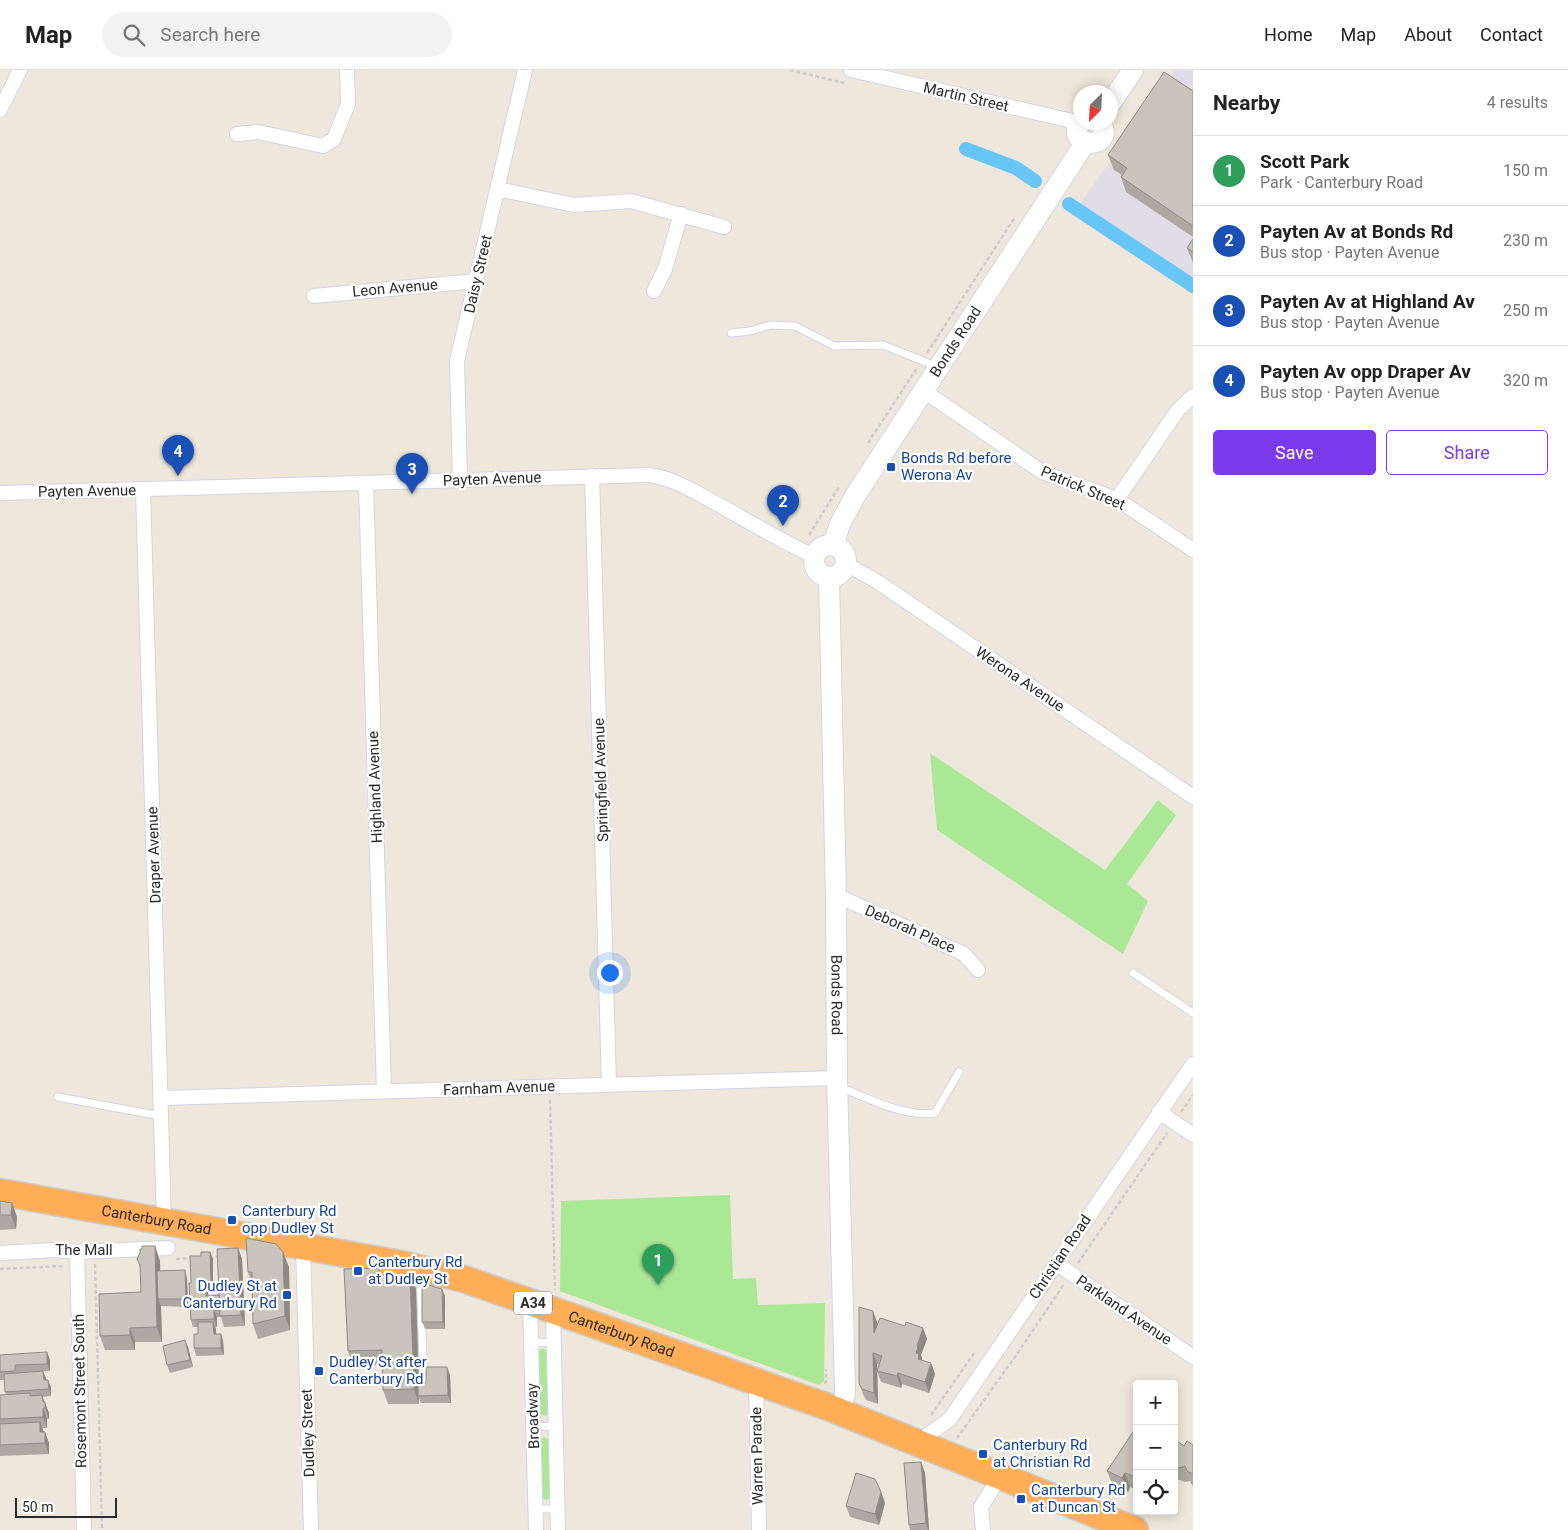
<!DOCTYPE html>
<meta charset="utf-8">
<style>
:root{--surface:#fff;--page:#f2f2f2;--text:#222;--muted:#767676;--line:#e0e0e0;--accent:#7c3aed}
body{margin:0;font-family:Roboto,sans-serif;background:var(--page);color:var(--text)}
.controls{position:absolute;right:15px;bottom:15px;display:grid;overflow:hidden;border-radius:5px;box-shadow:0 2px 12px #0003}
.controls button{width:45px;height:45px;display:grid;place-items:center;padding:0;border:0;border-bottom:1px solid var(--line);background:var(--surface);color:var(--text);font:25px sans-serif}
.compass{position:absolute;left:1073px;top:15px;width:45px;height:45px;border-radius:50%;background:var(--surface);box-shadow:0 2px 12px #0003;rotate:204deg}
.scale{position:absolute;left:15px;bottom:12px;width:102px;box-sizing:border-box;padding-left:5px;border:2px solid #2b2b2b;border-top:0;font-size:14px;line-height:18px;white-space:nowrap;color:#2b2b2b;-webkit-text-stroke:4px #fff;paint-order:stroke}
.you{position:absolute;left:609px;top:902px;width:18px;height:18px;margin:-12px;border:4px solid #fff;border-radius:50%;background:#1a73e8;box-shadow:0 0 0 8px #1a73e833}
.badge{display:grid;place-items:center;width:32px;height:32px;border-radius:50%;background:var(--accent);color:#fff;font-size:16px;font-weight:700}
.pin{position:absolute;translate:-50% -41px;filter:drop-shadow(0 1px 2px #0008)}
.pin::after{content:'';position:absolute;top:26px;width:18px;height:15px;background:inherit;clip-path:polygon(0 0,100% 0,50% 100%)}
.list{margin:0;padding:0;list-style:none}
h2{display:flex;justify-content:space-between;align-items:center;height:65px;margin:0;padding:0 20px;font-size:21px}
h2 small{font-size:16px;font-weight:400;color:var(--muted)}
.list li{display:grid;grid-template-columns:32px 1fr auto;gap:15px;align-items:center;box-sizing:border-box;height:70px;padding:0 20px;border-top:1px solid var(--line)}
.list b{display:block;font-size:19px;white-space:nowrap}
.list p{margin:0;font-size:16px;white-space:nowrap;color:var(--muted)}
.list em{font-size:16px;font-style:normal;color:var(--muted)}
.actions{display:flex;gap:10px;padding:15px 20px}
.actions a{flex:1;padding:11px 0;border:1px solid var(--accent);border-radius:5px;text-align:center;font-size:18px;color:var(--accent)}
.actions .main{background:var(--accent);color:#fff}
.icon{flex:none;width:28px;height:28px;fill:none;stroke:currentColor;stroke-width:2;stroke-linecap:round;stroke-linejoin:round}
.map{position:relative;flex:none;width:1193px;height:1460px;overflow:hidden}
header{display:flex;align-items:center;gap:30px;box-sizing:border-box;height:70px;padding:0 25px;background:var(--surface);border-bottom:1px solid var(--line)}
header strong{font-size:24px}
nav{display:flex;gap:28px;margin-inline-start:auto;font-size:18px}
.search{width:350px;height:45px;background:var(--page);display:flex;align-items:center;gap:12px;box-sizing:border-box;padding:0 18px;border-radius:28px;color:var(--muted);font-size:19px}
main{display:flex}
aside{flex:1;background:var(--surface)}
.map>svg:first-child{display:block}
</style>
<header>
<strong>Map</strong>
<div class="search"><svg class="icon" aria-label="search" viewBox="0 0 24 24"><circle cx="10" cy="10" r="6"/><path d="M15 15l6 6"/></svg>Search here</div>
<nav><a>Home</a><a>Map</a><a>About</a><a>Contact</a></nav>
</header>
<main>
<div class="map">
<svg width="1193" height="1460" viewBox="0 0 1193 1460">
<rect width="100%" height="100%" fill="#eee8dc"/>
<path fill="#e1dde6" d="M1174,0h19v214l-115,-77z"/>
<path fill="#abe895" d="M930,683l175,117 53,-70 18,15 -49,69 21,17 -25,53 -186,-124z
M730,1125l3,84 23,-1 2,27 67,-2 -1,78 -5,4 -259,-94 1,-90z
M542,1278l6,3 1,63 -4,2 -5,-2 -3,-62z
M544,1367l6,3 1,58 -5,2 -4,-2 -2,-59z"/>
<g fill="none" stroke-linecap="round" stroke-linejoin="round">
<path stroke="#68c6f7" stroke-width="14" d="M966,79l50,19 19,13
M1069,134l124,82"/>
<g stroke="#d2d4e5" stroke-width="9">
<path id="lane" d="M731,263l19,-2 21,-6 24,1 39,20 49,-1 55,22
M1133,903l60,40
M840,1017c26,11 67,31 95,26l24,-41
M58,1027l103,19
M420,1204l4,112
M531,1273l22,-1
M534,1357l20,-1
M536,1439h21"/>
</g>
<g stroke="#d2d4e5" stroke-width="16">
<path id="street" d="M851,0l230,53
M0,40l20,-40
M237,64l21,-2 65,14 11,-7 14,-35 -1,-34
M498,119l76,16 57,-4 93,26
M654,221l11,-22 16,-55
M314,226l162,-15
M924,321l118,81 75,27 76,51
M592,406l17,609
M460,410l-3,-119 68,-291
M366,413l18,608
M143,419l21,733
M0,423l649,-18c23,3 43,15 63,26 34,19 67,39 102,55
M1117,429l61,-89 15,-14
M846,494l32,18 315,215
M836,825l128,59 14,16
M162,1028l675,-20
M1159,1042l34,23
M303,1176l8,284
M77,1182l7,278
M0,1183l55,-3 22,2 91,-4
M1056,1193l137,94
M530,1232l6,228
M553,1240l5,220
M756,1312l3,148
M918,1372l32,-23 243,-355
M983,1460l-2,-23 19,-31"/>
</g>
<g stroke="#d2d4e5" stroke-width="22">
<g id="secondary">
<path d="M1110,34l23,-34"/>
<path d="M1081,52c-19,26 37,29 19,0"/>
<circle cx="830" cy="491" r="16"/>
<path id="s1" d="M833,475l7,-21 15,-28 230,-353"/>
<path id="s2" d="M829,507l7,318 1,183 8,311v6l-6,17"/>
</g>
</g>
<g stroke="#ccc" stroke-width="29">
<g id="highway">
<path id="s3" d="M0,1122l401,72 63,15 364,128 307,123"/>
</g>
</g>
<path stroke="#ccc" stroke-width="2.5" stroke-dasharray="4 2.5" stroke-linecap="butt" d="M790,0l54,13
M927,283l88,-136
M868,373l49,-75
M809,465l30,-48
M550,1030l5,190
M1181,1042l12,-17
M209,1187l12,-1
M176,1189l17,-1
M1078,1193l89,-130
M95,1194l7,266
M0,1199l63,-3
M824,1313l2,-1v-13
M931,1345l44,-63
M957,1368l60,-84 47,-70"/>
<use href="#lane" stroke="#fff" stroke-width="7"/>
<use href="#street" stroke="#fff" stroke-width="14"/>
<use href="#secondary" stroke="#fff" stroke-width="20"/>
<use href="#highway" stroke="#ffad56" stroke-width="26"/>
</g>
<path fill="#ada9a2" d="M1193,21v146l-67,-45 -5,-15 1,-2 -8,-5 -6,-15z
M1193,169v24l-6,-15z
M0,1131l12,2 5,14 -1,12 -16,1z
M155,1176l5,15v10l27,7 1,29 -27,-1 1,36h-27v8h-30l-5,-14 41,-44v-22l-4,-11 5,-10z
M238,1178l4,11 3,67 -21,1 -3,-10h-4v10h-2l1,7h5l2,7 1,14 -28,1 -2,-8 4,-14v-7h-5l-2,-7v-37l10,-27 9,-4 3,7v31l-5,1v5l11,-1z
M289,1197l1,63 -32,9 -5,-15 -1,-40 -4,-12z
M379,1198l2,7 29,-1 6,15 3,94h7l24,-8 1,28h-30l-2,-5v6h-31l-5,-14 -1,-25 -29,1 -5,-15z
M445,1226v33h-20l-3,-7z
M877,1252v2l46,4 4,11 -6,16 1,3v2l9,3 4,11 -6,19 -27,-9 -1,4 -20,-6 -4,-11 2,-7h-2l1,40 -12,-4 -3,-6 -4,-11z
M188,1277l5,20 -23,6 -3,-8z
M0,1285l50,5v11h-7l3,9 5,7v9l-9,1 7,16v6h-2v9h-5l7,15v11l-49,2v-61h6l-2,-15h-4z
M1137,1356v64l-7,-3 -2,5 -15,-6 -6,-15z
M1174,1369l10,7 9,-1v41l-1,-1 -2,-4 -5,1 -11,-4z
M921,1392l4,11 4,57h-19l-1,-5z
M881,1422l4,11 -6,22 -29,-8 -4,-11z"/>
<path fill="#8d8a84" d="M12,1133l5,14 -1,12 -5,-14z
M155,1176l5,15 1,38h-3l3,7 1,36 -5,-15z
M238,1178l4,11 3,67 -4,-11z
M210,1182l3,7v31l-2,-7z
M283,1182l6,15 1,63 -5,-14z
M185,1200l2,8 1,29 -2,-8z
M410,1204l6,15 3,107h-1l1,8 -5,-15z
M206,1213l2,8 1,12 -3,-7z
M442,1219l3,7v33l-2,-7z
M214,1240l3,7v10l-3,-8z
M873,1241l4,11 1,22 -4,-11z
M213,1252l3,7v12l-2,-7z
M130,1258l5,14v8l-5,-15z
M923,1258l4,11 -6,16 1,3v12l-6,-17 1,-7z
M221,1264l2,7 1,14 -3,-7z
M185,1270l3,7 5,20 -3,-7z
M47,1282l3,8v11l-3,-7z
M873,1283l4,11 1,40 -4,-11z
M931,1293l4,11 -6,19 -4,-11z
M447,1297l3,8 1,28 -3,-8z
M43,1301l3,7v9l-2,-7z
M898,1303l4,11 -1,4 -4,-12z
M48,1310l3,7v9l-2,-7z
M42,1325l7,18v6l-6,-17z
M43,1338l4,11v9l-4,-11z
M40,1352l4,11 -4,-1z
M45,1362l4,11v11l-4,-11z
M921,1392l4,11 4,57h-1l-2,-7z
M1125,1403l5,14 -2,5 -6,-14z
M881,1422l4,11 -6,22 -4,-11z"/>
<path fill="#c9c5bc" stroke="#8d8a84" d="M1164,2l29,19v135l-72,-49 6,-9 -19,-13z
M1193,169v13l-6,-4z
M0,1131l12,2 -1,12h-11z
M246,1168l30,6 7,8 2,64 -32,8 -1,-52h-4z
M142,1176h13l2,81 -27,1v7l-30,1 -1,-42 42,-2 -1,-27 -3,-6 3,-6v-4h2z
M238,1178l3,67 -21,1 -3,-67z
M201,1182h9l1,31h-5v13l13,-1 1,15h-6v9l-23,1 -2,-37h2l-1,-27h11z
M379,1198v7l31,-1 4,115 -31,1 -1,-40 -34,1 -4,-82z
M185,1200l1,29h-28l-1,-28z
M422,1213l20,6 1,33h-21z
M859,1237l14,4 1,22 6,-15 25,8 1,-4 17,6 -6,18 1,1 -2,6 3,1 -1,5 13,4 -6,19 -27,-9 -1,3 -20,-5 5,-15 -9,-3 1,40 -12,-4 -3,-6z
M198,1252h15l1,12h7v14h-27v-14h4z
M185,1270l5,20 -23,5 -4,-19z
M47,1282v12l-32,1v6l-15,1v-17z
M426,1297h21l1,28 -30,1v-13h8z
M43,1301l1,9h4l1,9 -44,3 -1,-18z
M30,1323v3l12,-1 1,7h2v6h-2v9l-43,2v-24z
M40,1352v10h5v11l-45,2v-21z
M1137,1356v52l-12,-5 -3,5 -15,-7z
M1174,1369l10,7 3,-5 6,4v29l-6,-3 -2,-5 -5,2 -6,-2z
M921,1392l5,61 -17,2 -5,-62z
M856,1403l19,6 6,13 -6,22 -29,-8z"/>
<g fill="#1a4fb4" stroke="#fff" stroke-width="2">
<rect x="886" y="392" width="10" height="10" rx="2.5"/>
<rect x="227" y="1145" width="10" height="10" rx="2.5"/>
<rect x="353" y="1196" width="10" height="10" rx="2.5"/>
<rect x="282" y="1220" width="10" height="10" rx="2.5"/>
<rect x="314" y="1296" width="10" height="10" rx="2.5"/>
<rect x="978" y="1379" width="10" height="10" rx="2.5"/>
<rect x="1016" y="1424" width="10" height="10" rx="2.5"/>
</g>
<g text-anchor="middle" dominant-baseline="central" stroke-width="4.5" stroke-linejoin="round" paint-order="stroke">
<rect fill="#fff" stroke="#6b6b6b" stroke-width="1" x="514" y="1221.5" width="38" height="23" rx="4"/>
<g font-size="14" font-weight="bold" fill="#2b2b2b">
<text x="533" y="1233">A34</text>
</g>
<g font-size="15" fill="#2b2b2b" stroke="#fff">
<text transform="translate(966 27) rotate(13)">Martin Street</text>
<text transform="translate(478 204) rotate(-77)">Daisy Street</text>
<text transform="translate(395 218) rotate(-5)">Leon Avenue</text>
<text stroke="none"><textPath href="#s1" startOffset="238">Bonds Road</textPath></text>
<text transform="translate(492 409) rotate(-2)">Payten Avenue</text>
<text transform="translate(1083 418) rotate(23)">Patrick Street</text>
<text transform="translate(87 421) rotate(-1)">Payten Avenue</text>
<text transform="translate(1020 609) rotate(34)">Werona Avenue</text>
<text transform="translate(601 710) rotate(-92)">Springfield Avenue</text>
<text transform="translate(375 717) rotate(-92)">Highland Avenue</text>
<text transform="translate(154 785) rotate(-92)">Draper Avenue</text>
<text transform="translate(910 859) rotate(24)">Deborah Place</text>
<text stroke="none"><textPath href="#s2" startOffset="418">Bonds Road</textPath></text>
<text transform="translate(499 1018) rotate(-2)">Farnham Avenue</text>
<text stroke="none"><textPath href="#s3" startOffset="159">Canterbury Road</textPath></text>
<text x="84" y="1180">The Mall</text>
<text transform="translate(1060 1187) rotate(-56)">Christian Road</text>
<text transform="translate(1124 1240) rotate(34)">Parkland Avenue</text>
<text stroke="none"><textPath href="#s3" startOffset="639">Canterbury Road</textPath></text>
<text transform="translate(80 1321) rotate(-91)">Rosemont Street South</text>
<text transform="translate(533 1346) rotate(-92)">Broadway</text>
<text transform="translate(308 1363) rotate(-92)">Dudley Street</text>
<text transform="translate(757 1386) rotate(-91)">Warren Parade</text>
</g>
<g font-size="15" fill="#164399" stroke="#fff" text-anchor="start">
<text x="901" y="388">Bonds Rd before<tspan x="901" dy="17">Werona Av</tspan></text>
<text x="242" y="1141">Canterbury Rd<tspan x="242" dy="17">opp Dudley St</tspan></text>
<text x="368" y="1192">Canterbury Rd<tspan x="368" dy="17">at Dudley St</tspan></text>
<text x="277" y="1216" text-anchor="end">Dudley St at<tspan x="277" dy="17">Canterbury Rd</tspan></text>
<text x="329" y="1292">Dudley St after<tspan x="329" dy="17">Canterbury Rd</tspan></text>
<text x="993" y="1375">Canterbury Rd<tspan x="993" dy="17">at Christian Rd</tspan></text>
<text x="1031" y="1420">Canterbury Rd<tspan x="1031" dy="17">at Duncan St</tspan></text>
</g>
</g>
</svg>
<div class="controls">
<button>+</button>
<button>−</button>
<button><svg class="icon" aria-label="locate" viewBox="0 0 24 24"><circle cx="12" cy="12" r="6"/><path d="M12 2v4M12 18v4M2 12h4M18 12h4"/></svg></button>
</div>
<svg class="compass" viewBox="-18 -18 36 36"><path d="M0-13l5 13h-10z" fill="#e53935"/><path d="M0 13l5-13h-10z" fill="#767676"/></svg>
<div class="scale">50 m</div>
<div class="you"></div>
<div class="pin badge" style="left:658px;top:1215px;background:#2e9e5b">1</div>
<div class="pin badge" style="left:783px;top:456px;background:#1a4fb4">2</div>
<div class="pin badge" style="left:412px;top:424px;background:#1a4fb4">3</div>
<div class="pin badge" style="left:178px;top:406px;background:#1a4fb4">4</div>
</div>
<aside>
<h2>Nearby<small>4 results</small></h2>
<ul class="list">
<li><span class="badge" style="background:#2e9e5b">1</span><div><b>Scott Park</b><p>Park · Canterbury Road</p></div><em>150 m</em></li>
<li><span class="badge" style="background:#1a4fb4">2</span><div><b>Payten Av at Bonds Rd</b><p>Bus stop · Payten Avenue</p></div><em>230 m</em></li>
<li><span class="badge" style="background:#1a4fb4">3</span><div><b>Payten Av at Highland Av</b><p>Bus stop · Payten Avenue</p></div><em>250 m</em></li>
<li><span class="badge" style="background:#1a4fb4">4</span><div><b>Payten Av opp Draper Av</b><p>Bus stop · Payten Avenue</p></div><em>320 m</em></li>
</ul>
<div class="actions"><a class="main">Save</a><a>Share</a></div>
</aside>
</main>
